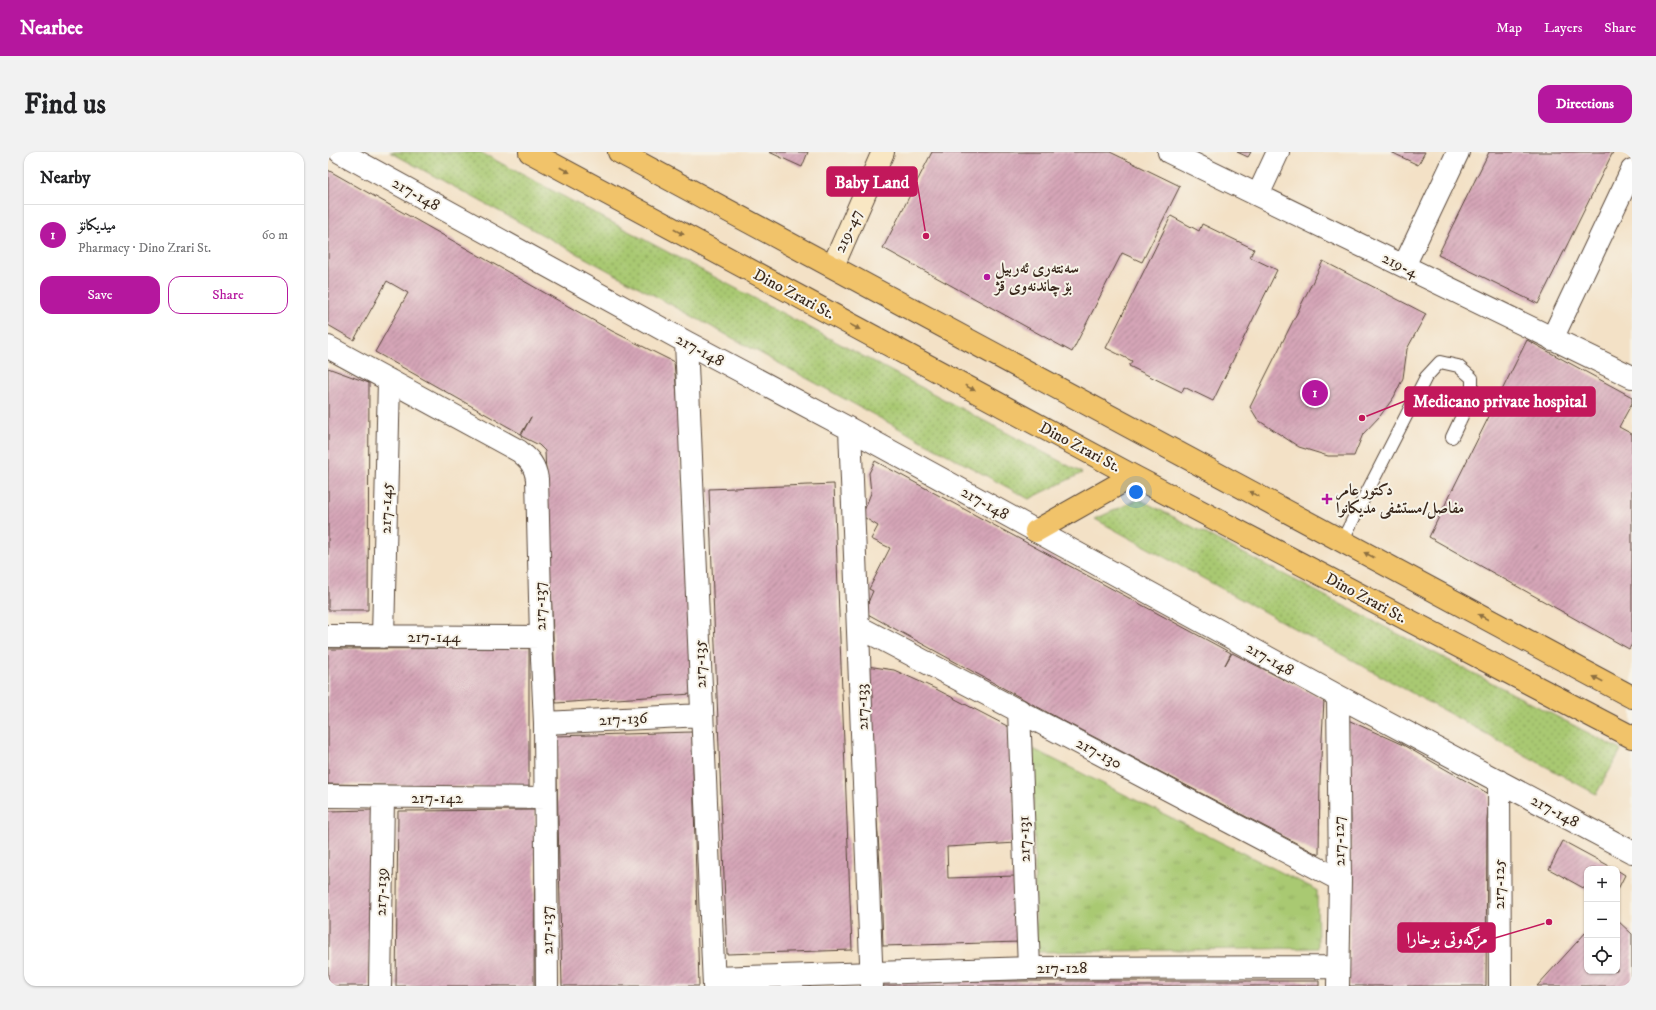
<!DOCTYPE html>
<meta charset="utf-8">
<style>
:root{--surface:#fff;--page:#f2f2f2;--text:#202124;--muted:#757577;--line:#e0e0e0;--accent:#b5179e}
body{margin:0;font-family:"IM FELL DW Pica",Amiri,serif;background:var(--page);color:var(--text)}
.controls{position:absolute;right:12px;bottom:12px;display:grid;overflow:hidden;border-radius:8px;box-shadow:0 1px 3px #0004}
.controls button{width:36px;height:36px;display:grid;place-items:center;padding:0;border:0;border-bottom:1px solid var(--line);background:var(--surface);color:var(--text);font:20px sans-serif}
.you{position:absolute;left:808px;top:340px;width:14px;height:14px;margin:-10px;border:3px solid #fff;border-radius:50%;background:#1a73e8;box-shadow:0 0 0 6px #1a73e833}
.badge{display:grid;place-items:center;width:26px;height:26px;border-radius:50%;background:var(--accent);color:#fff;font-size:13px;font-weight:700}
.pin{position:absolute;translate:-50% -50%;border:2px solid #fff;box-shadow:0 1px 4px #0006}
.list{margin:0;padding:0;list-style:none}
h2{display:flex;justify-content:space-between;align-items:center;height:52px;margin:0;padding:0 16px;font-size:17px}
h2 small{font-size:13px;font-weight:400;color:var(--muted)}
.list li{display:grid;grid-template-columns:26px 1fr auto;gap:12px;align-items:center;box-sizing:border-box;height:60px;padding:0 16px;border-top:1px solid var(--line)}
.list b{display:block;font-size:15px;white-space:nowrap}
.list p{margin:0;font-size:13px;white-space:nowrap;color:var(--muted)}
.list em{font-size:13px;font-style:normal;color:var(--muted)}
.actions{display:flex;gap:8px;padding:12px 16px}
.actions a{flex:1;padding:9px 0;border:1px solid var(--accent);border-radius:12px;text-align:center;font-size:14px;color:var(--accent)}
.actions .main{background:var(--accent);color:#fff}
.icon{flex:none;width:22px;height:22px;fill:none;stroke:currentColor;stroke-width:2;stroke-linecap:round;stroke-linejoin:round}
.map{position:relative;flex:none;width:1304px;height:834px;overflow:hidden;border-radius:12px}
header{display:flex;align-items:center;gap:24px;box-sizing:border-box;height:56px;padding:0 20px;background:var(--accent);color:#fff}
header strong{font-size:19px}
nav{display:flex;gap:22px;margin-inline-start:auto;font-size:14px}
.intro{display:flex;align-items:center;justify-content:space-between;box-sizing:border-box;height:96px;padding:0 24px}
h1{margin:0;font-size:28px}
.button{padding:10px 18px;border-radius:12px;background:var(--accent);color:#fff;font-size:14px;font-weight:700}
main{display:flex;gap:24px;padding:0 24px}
aside{flex:1;background:var(--surface);border-radius:12px;box-shadow:0 1px 3px #0004}
.map>svg:first-child{display:block}
</style>
<header>
<strong>Nearbee</strong>
<nav><a>Map</a><a>Layers</a><a>Share</a></nav>
</header>
<div class="intro"><h1>Find us</h1><a class="button">Directions</a></div>
<main>
<aside>
<h2>Nearby<small></small></h2>
<ul class="list">
<li><span class="badge">1</span><div><b>میدیکانۆ</b><p>Pharmacy · Dino Zrari St.</p></div><em>60 m</em></li>
</ul>
<div class="actions"><a class="main">Save</a><a>Share</a></div>
</aside>
<div class="map">
<svg width="1304" height="834" viewBox="0 0 1304 834">
<defs>
<pattern id="grass-tufts" width="24" height="20" patternUnits="userSpaceOnUse"><rect width="24" height="20" fill="#a9c972"/><path d="M3 7l-1-3M5 7V3M7 7l1-3M15 17l-1-3M17 17v-4M19 17l1-3" fill="none" stroke="#8ba35d"/></pattern>
<pattern id="park-dots" width="8" height="8" patternUnits="userSpaceOnUse"><rect width="8" height="8" fill="#a9c972"/><path d="M2 2h.1M6 6h.1" fill="none" stroke="#8ba35d" stroke-width="1.8" stroke-linecap="round"/></pattern>
<pattern id="building-hatch" width="6" height="6" patternUnits="userSpaceOnUse"><rect width="6" height="6" fill="#d5a5b7"/><path d="M-1 1l2-2M0 6l6-6M5 7l2-2" fill="none" stroke="#ae8794"/></pattern>
</defs>
<rect width="100%" height="100%" fill="#f7f3e8"/>
<filter id="ink" filterUnits="userSpaceOnUse"><feTurbulence type="fractalNoise" baseFrequency=".025" numOctaves="2"/><feDisplacementMap in="SourceGraphic" scale="8" xChannelSelector="R" yChannelSelector="G"/><feConvolveMatrix kernelMatrix="1 2 1 2 8 2 1 2 1" color-interpolation-filters="sRGB"/></filter>
<filter id="wash" filterUnits="userSpaceOnUse"><feTurbulence type="fractalNoise" baseFrequency=".012" numOctaves="4" result="noise"/><feDisplacementMap in="SourceGraphic" scale="16" xChannelSelector="R" yChannelSelector="G"/><feGaussianBlur stdDeviation="0.9" result="paint"/><feColorMatrix in="noise" values="0 0 0 0 0 0 0 0 0 0 0 0 0 0 0 0 0 1.4 0 .05"/><feComposite in="paint" operator="in"/></filter>
<g filter="url(#wash)">
<rect width="100%" height="100%" fill="#f3e1c6"/>
<path fill="url(#grass-tufts)" stroke="#727a48" d="M705,597l284,141 1,58 -282,4z"/>
<path fill="url(#park-dots)" stroke="#727a48" d="M62,0h90l602,321 -53,26z
M811,347l482,251 -25,44 -501,-275z"/>
<g id="blocks">
<path fill="url(#building-hatch)" d="M441,0h39l-6,15z
M604,0h178l70,34 -38,76 -20,-9 -50,99 -189,-104z
M909,0h14l-3,5z
M1063,0h34l-7,13z
M1161,0h124l-75,152 -100,-49z
M0,18l284,161 62,31 5,56 13,276 -136,9 -11,-252 -6,-6 -18,-9 10,-19 -10,17 -146,-82 33,-59 -21,-12 -33,59 -26,-15z
M843,64l28,15 3,-7 52,25 -4,8 27,13 -64,131 -29,-14 -2,5 -53,-26 3,-5 -26,-13z
M995,109l103,53 -19,35 -4,29 -9,19 -14,19 -17,18 -9,22h-26l-29,-9 -41,-27 -8,-13z
M1199,188l105,57v6l-13,24 13,7v210l-3,5 -200,-112z
M0,216l41,15 -1,227h-40z
M547,309l356,192 -6,12 7,-12 92,47 -4,77 -1,78 -263,-138 -192,-105 9,-21 -4,-2 21,-41 -19,-9 7,-13 -16,-10 9,-23 -2,-20z
M506,332l18,466 -125,4 -18,-465z
M201,496v140l-201,-4v-135z
M539,514l27,4 42,19 73,38 8,116 -70,4 1,31 68,-2 4,66 -137,4 -2,-65z
M1020,568l55,25 86,49 -2,26 -1,166h-137l2,-167z
M364,580l7,254h-137l-6,-250z
M44,658l-3,176h-41v-175z
M207,658l-1,176h-138l2,-175z
M1235,689l52,28h-28v21l-38,-21z
M1289,718l8,5 -8,16z
M1289,768l15,14v52h-95l50,-55v40h30z
M597,829h394v5h-436v-4z"/>
</g>
</g>
<g filter="url(#ink)">
<use href="#blocks" fill-opacity="0" stroke="#574537" stroke-width="1"/>
<g fill="none" stroke-linecap="round" stroke-linejoin="round">
<g stroke="#574537" stroke-width="14">
<path id="lane" d="M1014,389l84,-164 14,-15 18,4 14,12v17l-20,42"/>
</g>
<g stroke="#574537" stroke-width="24">
<path id="street" d="M12,0l346,190 164,87 488,267 294,156
M841,0l463,225
M930,43l20,-43
M1076,114l54,-114
M1224,187l80,-169
M358,190l28,644
M0,195l191,104c10,8 16,14 18,28l4,158 4,86 2,263
M522,277l22,557
M531,475l481,253
M0,484l213,1
M55,485l6,-257
M1010,544l2,184 -2,106
M691,558l10,258
M217,571l157,-8
M1171,629l1,205
M0,644l217,2
M386,826l315,-10 309,-1
M52,834l3,-189"/>
</g>
<g stroke="#574537" stroke-width="24">
<path id="secondary" d="M505,114l50,-114"/>
</g>
<g stroke="#574537" stroke-width="24">
<path id="primary" d="M202,0l603,324 499,261
M291,0l1013,545
M708,379l97,-55"/>
</g>
<use href="#lane" stroke="#fff" stroke-width="12"/>
<use href="#street" stroke="#fff" stroke-width="22"/>
<use href="#secondary" stroke="#f9e7c3" stroke-width="22"/>
<use href="#primary" stroke="#f1c36a" stroke-width="22"/>
</g>
<defs><path id="oneway-solid" d="M-6-.8H1V-3.2L6.5 0L1 3.2V.8H-6Z"/></defs>
<g fill="#8d6f40">
<use href="#oneway-solid" transform="translate(237 18) rotate(28)"/>
<use href="#oneway-solid" transform="translate(351 80) rotate(28)"/>
<use href="#oneway-solid" transform="translate(527 175) rotate(28)"/>
<use href="#oneway-solid" transform="translate(642 236) rotate(28)"/>
<use href="#oneway-solid" transform="translate(926 342) rotate(-152)"/>
<use href="#oneway-solid" transform="translate(1041 403) rotate(-152)"/>
<use href="#oneway-solid" transform="translate(1155 465) rotate(-152)"/>
<use href="#oneway-solid" transform="translate(1270 527) rotate(-152)"/>
</g>
</g>
<g fill="#b5179e" stroke="#f7f3e8" stroke-width="1.5">
<circle cx="659" cy="125" r="4"/>
<path d="M997 341h4v4h4v4h-4v4h-4v-4h-4v-4h4z"/>
</g>
<g text-anchor="middle" dominant-baseline="central" stroke-width="4" stroke-linejoin="round" paint-order="stroke">
<g font-size="16" fill="#3b2a1e" stroke="#f7f3e8">
<text transform="translate(88 42) rotate(29)">217-148</text>
<text transform="translate(520 79) rotate(-66)">219-47</text>
<text transform="translate(1072 113) rotate(26)">219-4</text>
<text transform="translate(466 142) rotate(28)">Dino Zrari St.</text>
<text transform="translate(372 198) rotate(28)">217-148</text>
<text transform="translate(752 295) rotate(28)">Dino Zrari St.</text>
<text transform="translate(657 351) rotate(29)">217-148</text>
<text transform="translate(58 356) rotate(-89)">217-145</text>
<text transform="translate(1038 446) rotate(28)">Dino Zrari St.</text>
<text transform="translate(212 454) rotate(-91)">217-137</text>
<text x="106" y="485">217-144</text>
<text transform="translate(942 507) rotate(29)">217-148</text>
<text transform="translate(372 512) rotate(-92)">217-135</text>
<text transform="translate(534 555) rotate(-92)">217-133</text>
<text transform="translate(295 567) rotate(-3)">217-136</text>
<text transform="translate(771 601) rotate(28)">217-130</text>
<text x="109" y="646">217-142</text>
<text transform="translate(1227 659) rotate(28)">217-148</text>
<text transform="translate(696 687) rotate(-92)">217-131</text>
<text transform="translate(1011 689) rotate(-91)">217-127</text>
<text transform="translate(1171 732) rotate(-90)">217-125</text>
<text transform="translate(53 740) rotate(-89)">217-139</text>
<text transform="translate(219 778) rotate(-91)">217-137</text>
<text x="734" y="816">217-128</text>
</g>
<g font-size="16" font-weight="bold" fill="#3b2a1e" stroke="#f7f3e8" text-anchor="start">
<text x="667" y="116">سەنتەری ئەربیل<tspan x="667" dy="18">بۆ چاندنەوی قژ</tspan></text>
<text x="1008" y="338">دكتور عامر<tspan x="1008" dy="18">مفاصل/مستشفى مديكانوا</tspan></text>
</g>
</g>
<path fill="none" stroke="#c2185b" stroke-width="1.5" d="M598 84L589 30M1034 266L1077 249M1221 770L1167 786"/>
<g fill="#c2185b" stroke="#f7f3e8" stroke-width="1.5">
<circle cx="598" cy="84" r="4"/>
<circle cx="1034" cy="266" r="4"/>
<circle cx="1221" cy="770" r="4"/>
</g>
<g fill="#c2185b" stroke="#c2185b" stroke-width="1.5">
<rect x="499" y="15" width="90" height="29" rx="4"/>
<rect x="1077" y="235" width="190" height="29" rx="4"/>
<rect x="1070" y="771" width="97" height="29" rx="4"/>
</g>
<g font-size="17" text-anchor="middle" font-weight="bold" fill="#fff">
<text x="544" y="36">Baby Land</text>
<text x="1172" y="255">Medicano private hospital</text>
<text x="1119" y="792">مزگەوتی بوخارا</text>
</g>
</svg>
<div class="controls">
<button>+</button>
<button>−</button>
<button><svg class="icon" aria-label="locate" viewBox="0 0 24 24"><circle cx="12" cy="12" r="6"/><path d="M12 2v4M12 18v4M2 12h4M18 12h4"/></svg></button>
</div>
<div class="you"></div>
<div class="pin badge" style="left:987px;top:241px">1</div>
</div>
</main>
